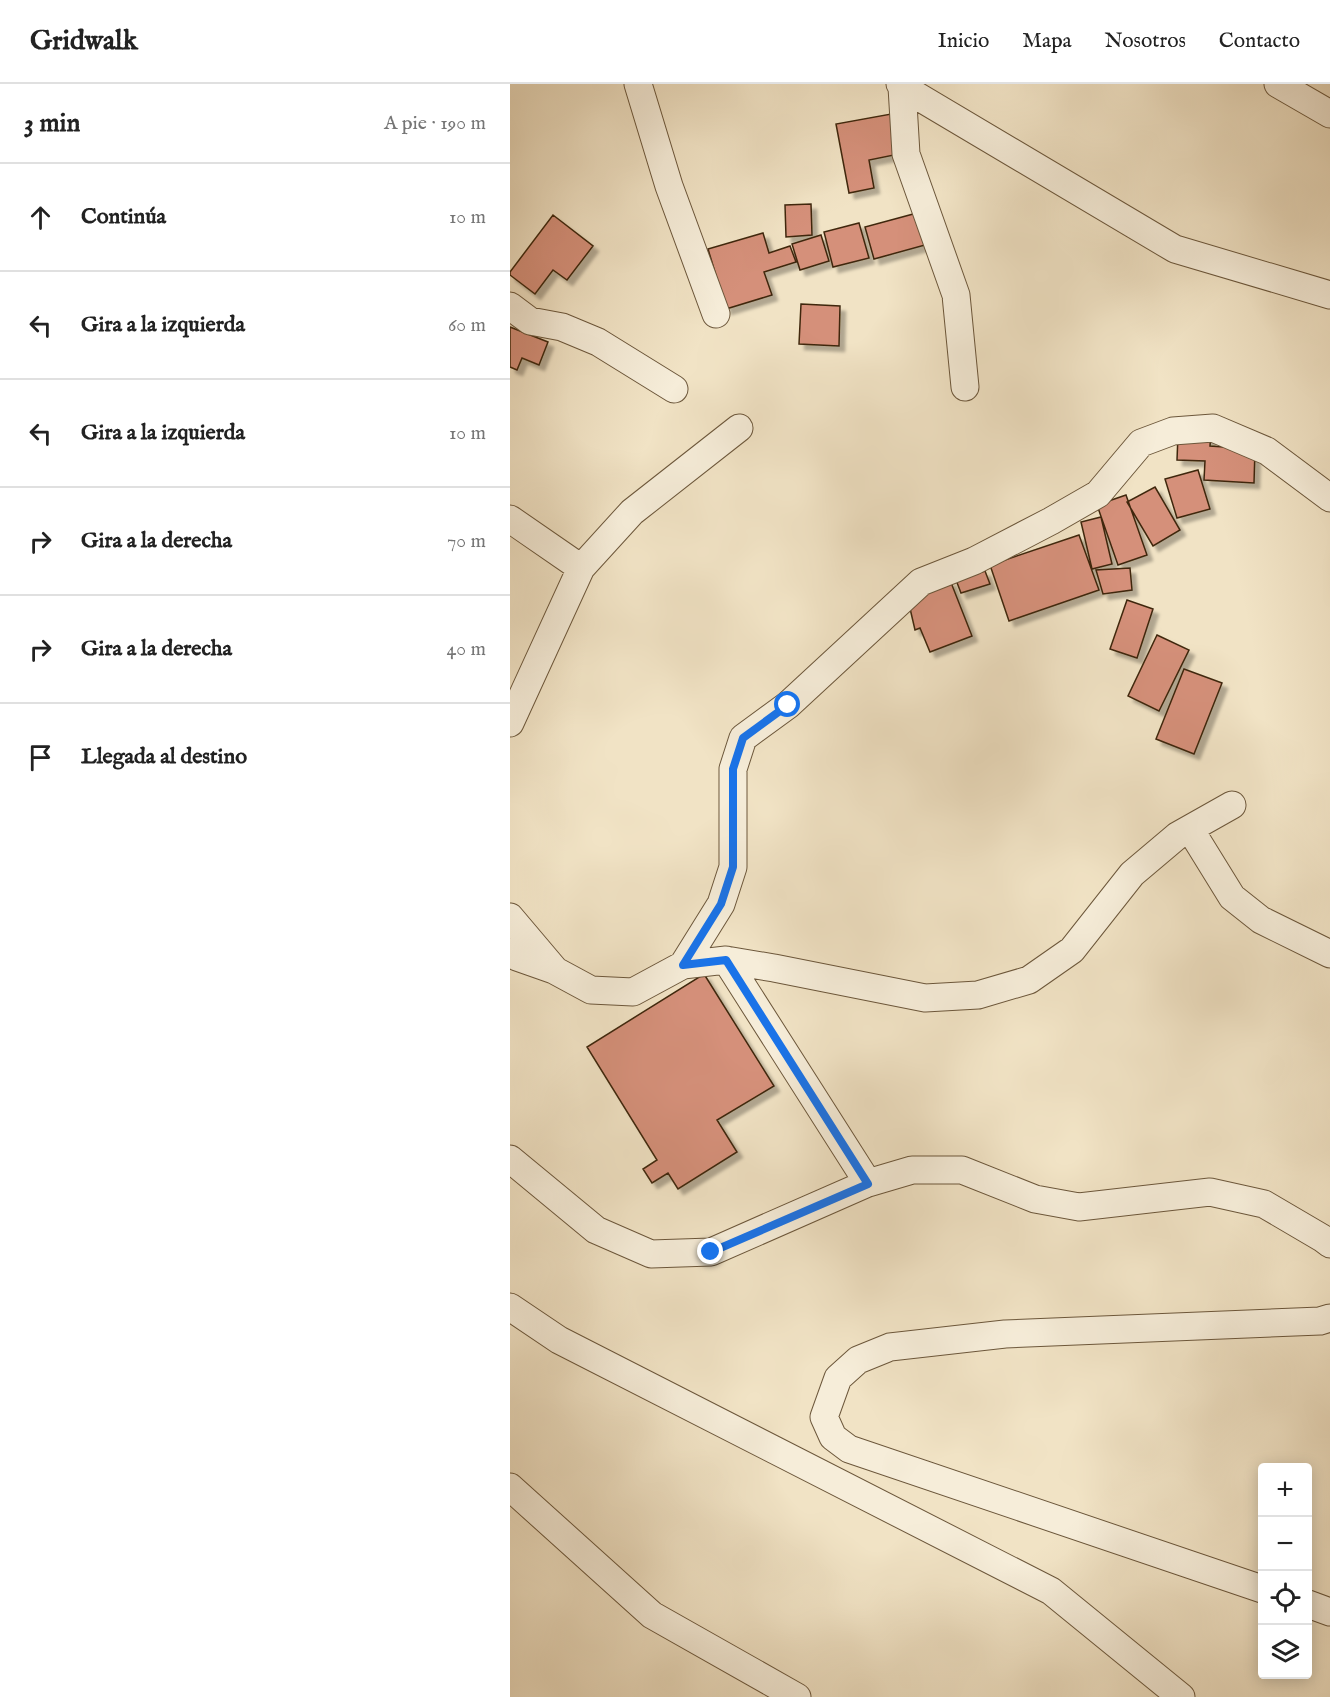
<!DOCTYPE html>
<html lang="es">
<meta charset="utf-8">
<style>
:root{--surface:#fff;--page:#f2f2f2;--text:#222;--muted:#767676;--line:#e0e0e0}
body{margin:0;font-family:"IM FELL English",serif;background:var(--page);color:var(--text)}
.controls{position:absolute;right:18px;bottom:18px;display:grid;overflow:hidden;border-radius:6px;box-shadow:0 3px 15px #0003}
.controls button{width:54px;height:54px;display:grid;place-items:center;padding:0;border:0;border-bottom:2px solid var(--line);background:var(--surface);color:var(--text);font:30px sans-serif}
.stop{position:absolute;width:18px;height:18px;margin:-14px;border:4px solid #1a73e8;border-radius:50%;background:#fff}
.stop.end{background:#1a73e8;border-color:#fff;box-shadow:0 2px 6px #0008}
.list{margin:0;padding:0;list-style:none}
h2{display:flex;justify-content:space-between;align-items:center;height:78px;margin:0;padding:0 24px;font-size:26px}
h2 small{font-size:20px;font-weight:400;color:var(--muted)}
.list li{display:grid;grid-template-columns:39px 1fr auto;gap:18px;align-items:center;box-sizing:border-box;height:108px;padding:0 24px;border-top:2px solid var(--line)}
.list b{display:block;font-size:22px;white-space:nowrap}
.list em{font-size:20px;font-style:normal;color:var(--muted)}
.icon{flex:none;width:33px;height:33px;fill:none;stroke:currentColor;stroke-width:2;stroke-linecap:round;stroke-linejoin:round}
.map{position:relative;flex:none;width:820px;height:1613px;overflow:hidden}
header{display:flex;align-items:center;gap:36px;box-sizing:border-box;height:84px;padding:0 30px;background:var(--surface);border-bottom:2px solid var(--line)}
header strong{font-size:28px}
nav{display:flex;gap:33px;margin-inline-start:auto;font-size:21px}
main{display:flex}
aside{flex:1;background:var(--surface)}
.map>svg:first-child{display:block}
</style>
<header>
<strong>Gridwalk</strong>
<nav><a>Inicio</a><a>Mapa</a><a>Nosotros</a><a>Contacto</a></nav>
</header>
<main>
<aside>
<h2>3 min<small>A pie · 190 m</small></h2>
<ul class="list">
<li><svg class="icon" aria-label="ahead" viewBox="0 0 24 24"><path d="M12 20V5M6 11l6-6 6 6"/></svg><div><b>Continúa</b></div><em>10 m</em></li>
<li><svg class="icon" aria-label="left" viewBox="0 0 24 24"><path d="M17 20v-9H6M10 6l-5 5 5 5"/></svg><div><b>Gira a la izquierda</b></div><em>60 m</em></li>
<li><svg class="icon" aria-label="left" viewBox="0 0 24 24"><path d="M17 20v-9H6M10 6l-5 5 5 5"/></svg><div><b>Gira a la izquierda</b></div><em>10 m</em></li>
<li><svg class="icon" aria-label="right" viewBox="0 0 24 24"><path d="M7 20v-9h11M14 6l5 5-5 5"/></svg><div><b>Gira a la derecha</b></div><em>70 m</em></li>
<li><svg class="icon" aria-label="right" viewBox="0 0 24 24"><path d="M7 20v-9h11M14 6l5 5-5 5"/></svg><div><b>Gira a la derecha</b></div><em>40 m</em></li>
<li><svg class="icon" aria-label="arrive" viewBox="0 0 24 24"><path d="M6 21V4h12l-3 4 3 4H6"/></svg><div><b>Llegada al destino</b></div></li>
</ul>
</aside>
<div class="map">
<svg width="820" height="1613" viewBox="0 0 820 1613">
<defs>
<filter id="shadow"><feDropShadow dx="5.5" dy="5.5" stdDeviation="1.5" flood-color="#0004"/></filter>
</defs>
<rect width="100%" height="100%" fill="#f1e3c5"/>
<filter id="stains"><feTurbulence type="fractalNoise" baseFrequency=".00333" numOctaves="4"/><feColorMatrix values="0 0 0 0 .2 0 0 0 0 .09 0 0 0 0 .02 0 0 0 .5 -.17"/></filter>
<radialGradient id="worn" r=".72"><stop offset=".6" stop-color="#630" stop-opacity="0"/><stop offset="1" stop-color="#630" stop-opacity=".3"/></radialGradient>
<path fill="#d5907a" stroke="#3f280d" stroke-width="1.5" filter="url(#shadow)" d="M381,30l8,40 -30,6 5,28 -25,5 -13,-69z
M301,120l1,31 -26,2 -1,-32z
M407,129l8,32 -51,14 -9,-32z
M43,131l40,31 -26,34 -14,-10 -18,24 -25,-19v-3z
M349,139l10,35 -36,9 -9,-35z
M253,149l6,20 21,-7 6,16 -32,10 8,23 -46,14 -18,-60z
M311,151l8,26 -29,9 -8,-26z
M291,220l39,2 -1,40 -40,-2z
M0,243l38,15 -9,23 -17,-7 -5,12 -7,-3z
M701,348l-1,14 45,3 -1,34 -50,-3 1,-19 -28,-1 1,-25z
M688,386l12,39 -33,9 -12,-39z
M645,403l25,43 -27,16 -26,-44z
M616,411l21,60 -29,10 -21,-60z
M591,433l11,47 -20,5 -11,-47z
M569,451l20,55 -90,31 -19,-56z
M620,484l2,22 -29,4 -7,-24z
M475,487l5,13 -29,9 -5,-13z
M440,496l22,56 -42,16 -10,-24 -5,2 -6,-26z
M617,516l26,9 -16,49 -27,-9z
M647,551l32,15 -30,61 -31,-15z
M674,585l38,14 -28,71 -38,-15z
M194,890l70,112 -57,34 20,32 -59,37 -10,-16 -16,10 -9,-14 14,-9 -70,-113z"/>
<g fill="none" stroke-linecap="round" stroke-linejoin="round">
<g stroke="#6c573b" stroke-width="29">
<path id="street" d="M128,0l31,102 47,128
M390,0l2,3 273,162 155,46
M768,0l52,30
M392,3l4,67 50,141 9,92
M0,222l20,15 32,6 36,15 76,47
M0,435l71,49
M0,639l71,-155 51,-56 107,-84
M680,745l42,68 29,23 69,34
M0,833l44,52
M0,868l7,5 37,13 37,20 42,2 50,-27 43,-5 48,8 151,30 53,-3 51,-15 43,-30 60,-76 45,-38 55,-31
M216,876l142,223
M173,881l38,-61 12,-37v-98l10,-31 45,-33 133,-123 53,-21 77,-40 47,-27 43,-51 32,-12 40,-3 54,23 63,47
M0,1075l86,71 55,24 60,-2 157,-69 44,-13h50l73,29 44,8 131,-15 54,12 58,34 8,6
M0,1223l49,33 492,251 130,106
M0,1403l142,128 145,82
M752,1505l-413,-140 -16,-12 -9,-20 14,-39 20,-18 32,-13 115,-13 315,-13 10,-3
M798,1520l22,8"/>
</g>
<use href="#street" stroke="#f6edd9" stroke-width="27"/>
</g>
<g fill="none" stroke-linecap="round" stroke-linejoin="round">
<path stroke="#1a73e8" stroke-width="8" d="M201,1168l157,-68 -142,-224 -43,5 38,-61 12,-37v-98l10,-31 45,-33"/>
</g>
<rect width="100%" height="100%" filter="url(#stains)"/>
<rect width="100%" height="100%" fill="url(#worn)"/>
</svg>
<div class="controls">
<button>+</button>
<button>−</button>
<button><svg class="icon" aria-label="locate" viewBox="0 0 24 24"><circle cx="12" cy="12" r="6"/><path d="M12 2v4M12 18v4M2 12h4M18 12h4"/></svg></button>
<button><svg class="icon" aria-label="layers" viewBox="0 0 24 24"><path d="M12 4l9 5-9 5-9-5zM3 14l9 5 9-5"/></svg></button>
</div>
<div class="stop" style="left:278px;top:621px"></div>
<div class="stop end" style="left:201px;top:1168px"></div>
</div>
</main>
